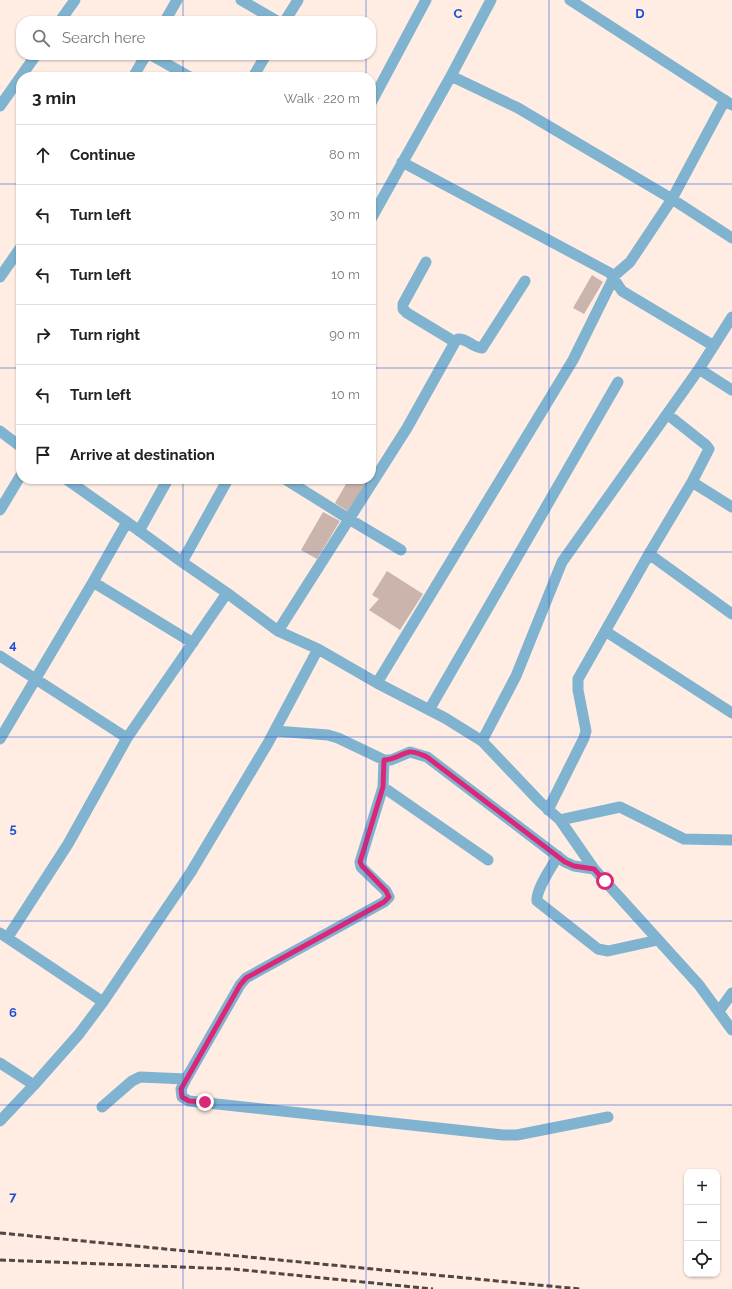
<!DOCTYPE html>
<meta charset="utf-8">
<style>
:root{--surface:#fff;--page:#f2f2f2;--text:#222;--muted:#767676;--line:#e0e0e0}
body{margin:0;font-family:Raleway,sans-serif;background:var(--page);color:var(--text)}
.controls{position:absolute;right:12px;bottom:12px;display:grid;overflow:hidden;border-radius:8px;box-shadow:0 1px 3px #0004}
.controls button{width:36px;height:36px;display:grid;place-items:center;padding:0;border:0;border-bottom:1px solid var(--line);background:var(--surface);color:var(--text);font:20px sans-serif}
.stop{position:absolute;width:12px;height:12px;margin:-9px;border:3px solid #db2777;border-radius:50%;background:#fff}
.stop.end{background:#db2777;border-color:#fff;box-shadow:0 1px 4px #0008}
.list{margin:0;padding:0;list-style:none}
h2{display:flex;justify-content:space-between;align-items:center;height:52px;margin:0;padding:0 16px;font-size:17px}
h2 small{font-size:13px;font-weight:400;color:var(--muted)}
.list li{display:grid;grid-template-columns:26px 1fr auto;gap:12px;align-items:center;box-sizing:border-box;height:60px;padding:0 16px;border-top:1px solid var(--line)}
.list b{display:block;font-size:15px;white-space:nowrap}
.list em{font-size:13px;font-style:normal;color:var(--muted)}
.icon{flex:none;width:22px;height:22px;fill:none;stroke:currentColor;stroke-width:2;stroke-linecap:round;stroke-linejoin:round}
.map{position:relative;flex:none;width:732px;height:1289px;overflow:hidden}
.search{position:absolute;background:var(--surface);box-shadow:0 1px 3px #0004;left:16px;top:16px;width:360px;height:44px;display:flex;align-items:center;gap:10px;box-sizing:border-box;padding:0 14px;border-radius:16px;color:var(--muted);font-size:15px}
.panel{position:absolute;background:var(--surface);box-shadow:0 1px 3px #0004;left:16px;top:72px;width:360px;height:412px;border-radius:16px}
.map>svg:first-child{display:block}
</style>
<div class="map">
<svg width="732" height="1289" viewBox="0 0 732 1289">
<rect width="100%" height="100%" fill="#ffede4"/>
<path fill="#cab4ab" d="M592,275l11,7 -19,32 -11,-6z
M349,479h19l-19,33 -14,-9z
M323,512l17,9 -23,38 -16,-9z
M387,571l36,23 -23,36 -31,-20 10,-11 -7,-4z"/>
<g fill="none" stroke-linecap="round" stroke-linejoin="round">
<path stroke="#80b3cf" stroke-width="11" d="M241,0l36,21
M570,0l162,105
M60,21l15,-21
M165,21l12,-21
M285,21l13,-21
M151,55l39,22
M451,76l67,32 154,91 60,39
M133,77l13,-22
M253,77l13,-22
M371,103l55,-103
M0,106l36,-51
M402,162l208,111 12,18 92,55
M371,219l80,-143 40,-76
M426,262l-23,42v5l4,4 48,29
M0,277l21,-30
M699,369l33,21
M0,431l21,16
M66,479l61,43 55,40 45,31 51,38 40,18 59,34 68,35 37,23 58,61 20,18 34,49 105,116 33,45
M285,479l64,40 52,31
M692,482l40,25
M0,510l21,-35
M139,531l29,-52
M649,554l83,60
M182,562l46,-83
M93,582l100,61
M278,631l129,-203 48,-86 3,-3c9,-1 15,9 24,9l43,-67
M605,631l127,82
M0,656l127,82
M377,683l196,-323 42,-85 15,-13 42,-63 53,-99
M429,710l189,-328
M275,731l53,4 10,3 46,22h7l19,-8 17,5 138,105 9,4 20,3
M0,739l93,-157 34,-60
M482,741l34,-65 46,-114 137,-193 33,-52
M384,760l-1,27 -23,75 1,5 25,24 3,6 -5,5 -138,76 -6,7 -54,94 -5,10 1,8 7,4 314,34h14l91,-18
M383,787l105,73
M548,810l36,-72 2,-7 -8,-41v-11l71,-125 43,-72 17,-33 -3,-4 -39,-31
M560,820l60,-13 64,32 48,1
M558,856c-7,12 -22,33 -21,45l61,48 10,2 50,-11
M0,933l103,69
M8,937l60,-93 59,-106 100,-145
M719,1011l13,-18
M0,1063l34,22
M102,1107l30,-26 8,-4 46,2
M0,1121l34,-36 45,-51 24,-32 88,-130 77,-129 50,-94"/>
<path stroke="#504642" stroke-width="3" stroke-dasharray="6 3" stroke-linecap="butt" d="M0,1233l580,56
M0,1260l233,9 200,20"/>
</g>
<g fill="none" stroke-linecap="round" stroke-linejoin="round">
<path stroke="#db2777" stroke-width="5" d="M205,1102l-16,-1 -7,-4 -1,-8 59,-104 6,-7 138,-76 5,-5 -3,-6 -24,-25 -2,-4 23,-75 1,-27c10,0 16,-6 25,-8 6,-1 13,3 18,5l138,105 9,4 20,3 11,12"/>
</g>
<path fill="none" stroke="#1d4ed8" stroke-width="1" stroke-opacity="0.55" d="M183,0v21M366,0v21M549,0v1289M183,55v22M366,55v22M0,184h21M371,184h361M0,368h21M371,368h361M183,479v810M366,479v810M0,552h732M0,737h732M0,921h732M0,1105h732"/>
<g font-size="13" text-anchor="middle" font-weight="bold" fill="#1d4ed8" stroke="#ffede4" stroke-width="3.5" stroke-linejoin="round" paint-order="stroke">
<text x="458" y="18">C</text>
<text x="640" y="18">D</text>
<text x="13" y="649">4</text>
<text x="13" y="833">5</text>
<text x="13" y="1017">6</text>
<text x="13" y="1201">7</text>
</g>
</svg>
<div class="controls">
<button>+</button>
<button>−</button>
<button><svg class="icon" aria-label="locate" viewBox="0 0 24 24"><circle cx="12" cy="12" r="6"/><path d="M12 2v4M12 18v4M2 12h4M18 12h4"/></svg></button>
</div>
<div class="stop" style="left:605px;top:881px"></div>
<div class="stop end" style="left:205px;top:1102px"></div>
<div class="search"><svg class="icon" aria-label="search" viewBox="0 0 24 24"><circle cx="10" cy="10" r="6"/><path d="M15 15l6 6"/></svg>Search here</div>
<section class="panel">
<h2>3 min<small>Walk · 220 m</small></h2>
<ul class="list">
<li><svg class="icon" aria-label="ahead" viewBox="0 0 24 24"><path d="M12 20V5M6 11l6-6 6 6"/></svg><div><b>Continue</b></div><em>80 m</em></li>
<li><svg class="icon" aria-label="left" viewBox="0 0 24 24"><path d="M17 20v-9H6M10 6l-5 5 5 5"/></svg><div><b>Turn left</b></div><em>30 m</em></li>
<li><svg class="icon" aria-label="left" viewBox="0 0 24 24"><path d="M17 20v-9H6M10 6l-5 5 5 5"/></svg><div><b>Turn left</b></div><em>10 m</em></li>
<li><svg class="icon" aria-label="right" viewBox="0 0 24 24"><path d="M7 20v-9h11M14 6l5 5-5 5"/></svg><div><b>Turn right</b></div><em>90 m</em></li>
<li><svg class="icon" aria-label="left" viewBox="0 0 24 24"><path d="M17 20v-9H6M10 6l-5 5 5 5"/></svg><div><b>Turn left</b></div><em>10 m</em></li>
<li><svg class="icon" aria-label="arrive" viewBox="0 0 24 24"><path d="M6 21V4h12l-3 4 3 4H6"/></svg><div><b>Arrive at destination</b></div></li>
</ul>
</section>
</div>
